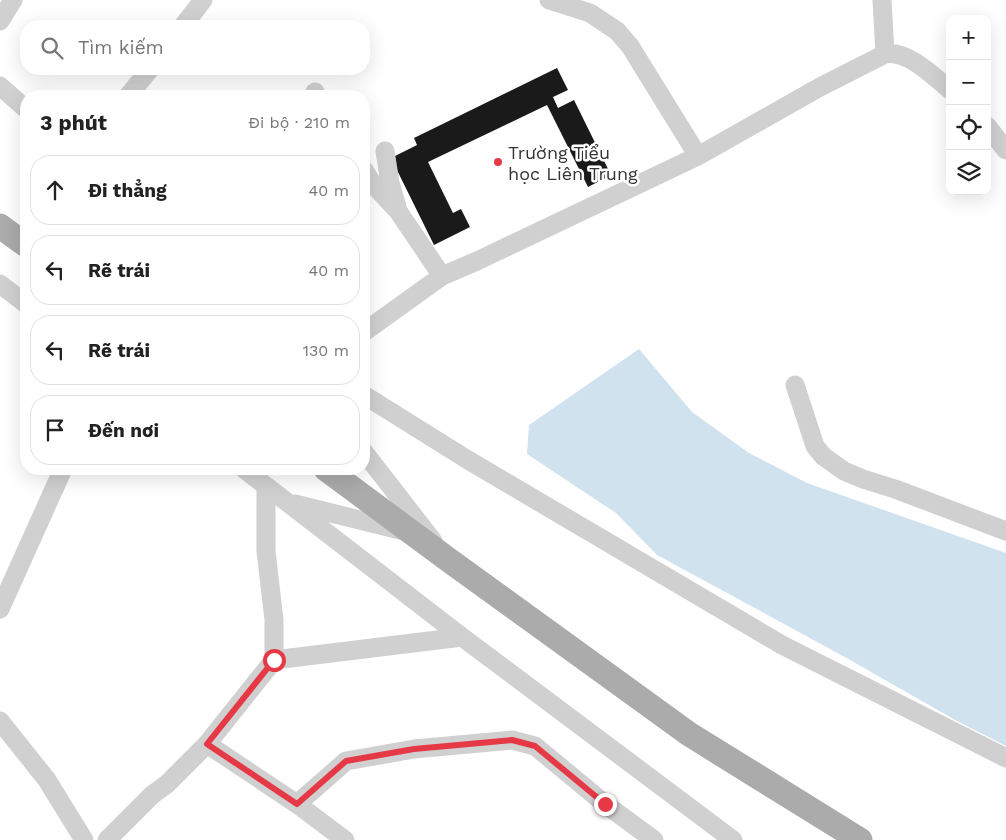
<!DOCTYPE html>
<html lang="vi">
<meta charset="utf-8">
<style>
:root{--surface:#fff;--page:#f2f2f2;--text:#222;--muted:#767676;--line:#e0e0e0}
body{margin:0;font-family:"Work Sans",sans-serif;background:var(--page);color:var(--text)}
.controls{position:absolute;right:15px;top:15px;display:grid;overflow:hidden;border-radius:10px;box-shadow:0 5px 20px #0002}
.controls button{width:45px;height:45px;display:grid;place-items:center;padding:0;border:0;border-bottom:1px solid var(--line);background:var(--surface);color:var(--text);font:25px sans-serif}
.stop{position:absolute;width:15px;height:15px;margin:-11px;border:4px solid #e63946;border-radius:50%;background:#fff}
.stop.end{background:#e63946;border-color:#fff;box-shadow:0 1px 5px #0008}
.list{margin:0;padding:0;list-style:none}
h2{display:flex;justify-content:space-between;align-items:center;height:65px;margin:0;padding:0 20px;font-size:21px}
h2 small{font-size:16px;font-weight:400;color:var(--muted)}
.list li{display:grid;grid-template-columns:32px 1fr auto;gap:15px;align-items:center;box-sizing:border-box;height:70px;margin:0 10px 10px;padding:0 10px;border:1px solid var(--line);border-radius:20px}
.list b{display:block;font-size:19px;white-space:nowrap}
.list em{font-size:16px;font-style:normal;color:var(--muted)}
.icon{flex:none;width:28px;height:28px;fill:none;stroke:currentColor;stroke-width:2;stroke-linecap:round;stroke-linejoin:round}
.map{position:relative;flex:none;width:1006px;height:840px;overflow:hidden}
.search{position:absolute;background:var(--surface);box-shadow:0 5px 20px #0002;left:20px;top:20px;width:350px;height:55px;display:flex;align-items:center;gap:12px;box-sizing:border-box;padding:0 18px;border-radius:20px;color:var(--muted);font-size:19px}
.panel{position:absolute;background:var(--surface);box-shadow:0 5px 20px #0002;left:20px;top:90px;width:350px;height:385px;border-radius:20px}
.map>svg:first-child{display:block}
</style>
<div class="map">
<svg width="1006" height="840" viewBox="0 0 1006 840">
<rect width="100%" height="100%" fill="#fff"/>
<path fill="#cfe2ee" d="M639,349l53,63 57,41 58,30 199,70v193l-49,-25 -114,-65 -186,-101 -41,-42 -89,-59 2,-29z"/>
<path fill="#1a1a1a" d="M557,68l11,22 -15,7 5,11 16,-8 37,75 -23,12 -41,-82 -119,57 25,51 8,-4 9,18 -36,18 -43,-87 26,-13 -3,-7z"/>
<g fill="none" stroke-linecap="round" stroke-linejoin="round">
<path stroke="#d0d0d0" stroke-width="19" d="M549,0l41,13 27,18 13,15 68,110
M882,0l3,54
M0,21l13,-21
M183,26l20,-26
M0,86l26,23
M315,92l2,4
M128,96l22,-27
M987,126l19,24
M385,151l5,32 7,24
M364,170l8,13 26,28 44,65
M0,284l26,20
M364,332l78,-56 35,-15 221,-105 122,-69 65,-33c23,-4 48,22 65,36
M795,385l20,61 8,10 21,15 19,8 32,10 111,42
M364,395l104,65 314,185 224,113
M364,452l69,89
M244,469l218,168 271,203
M295,504l109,27
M0,609l63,-140
M274,660l188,-23
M0,721l47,59 37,60
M207,744l90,60 48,36
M297,804l49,-43 68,-12 98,-9 23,6 70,58 49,36
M107,840l45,-45 15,-11 40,-40 67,-84v-40l-8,-69v-65"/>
<path stroke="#ababab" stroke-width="25" d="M0,226l26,19
M326,469l120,89 243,176 171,106"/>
</g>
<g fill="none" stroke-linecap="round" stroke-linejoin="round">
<path stroke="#e63946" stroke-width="6" d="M274,660l-67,84 90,60 49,-43 68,-12 98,-9 23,6 70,58"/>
</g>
<circle fill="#e63946" stroke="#fff" stroke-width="2" cx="498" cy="162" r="5"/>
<g text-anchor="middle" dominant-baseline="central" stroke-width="5" stroke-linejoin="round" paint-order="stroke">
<g font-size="18" fill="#333" stroke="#fff" text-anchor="start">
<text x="508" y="152">Trường Tiểu<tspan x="508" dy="21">học Liên Trung</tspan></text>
</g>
</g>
</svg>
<div class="controls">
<button>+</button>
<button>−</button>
<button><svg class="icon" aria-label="locate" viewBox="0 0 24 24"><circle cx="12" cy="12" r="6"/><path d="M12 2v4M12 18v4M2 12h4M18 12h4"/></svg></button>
<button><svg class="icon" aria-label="layers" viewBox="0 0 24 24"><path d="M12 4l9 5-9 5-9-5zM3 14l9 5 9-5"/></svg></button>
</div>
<div class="stop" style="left:274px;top:660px"></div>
<div class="stop end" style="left:605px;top:804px"></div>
<div class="search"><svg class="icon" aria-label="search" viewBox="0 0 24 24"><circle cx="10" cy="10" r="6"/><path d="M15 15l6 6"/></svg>Tìm kiếm</div>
<section class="panel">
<h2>3 phút<small>Đi bộ · 210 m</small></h2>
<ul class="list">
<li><svg class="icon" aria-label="ahead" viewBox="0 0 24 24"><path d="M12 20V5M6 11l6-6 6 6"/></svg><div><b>Đi thẳng</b></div><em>40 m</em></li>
<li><svg class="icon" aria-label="left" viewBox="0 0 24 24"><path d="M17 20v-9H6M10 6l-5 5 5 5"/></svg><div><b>Rẽ trái</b></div><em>40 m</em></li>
<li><svg class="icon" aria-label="left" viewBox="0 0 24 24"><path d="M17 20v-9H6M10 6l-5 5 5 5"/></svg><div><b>Rẽ trái</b></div><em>130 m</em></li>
<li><svg class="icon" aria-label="arrive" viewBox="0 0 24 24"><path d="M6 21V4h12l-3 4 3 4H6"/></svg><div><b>Đến nơi</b></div></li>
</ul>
</section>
</div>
